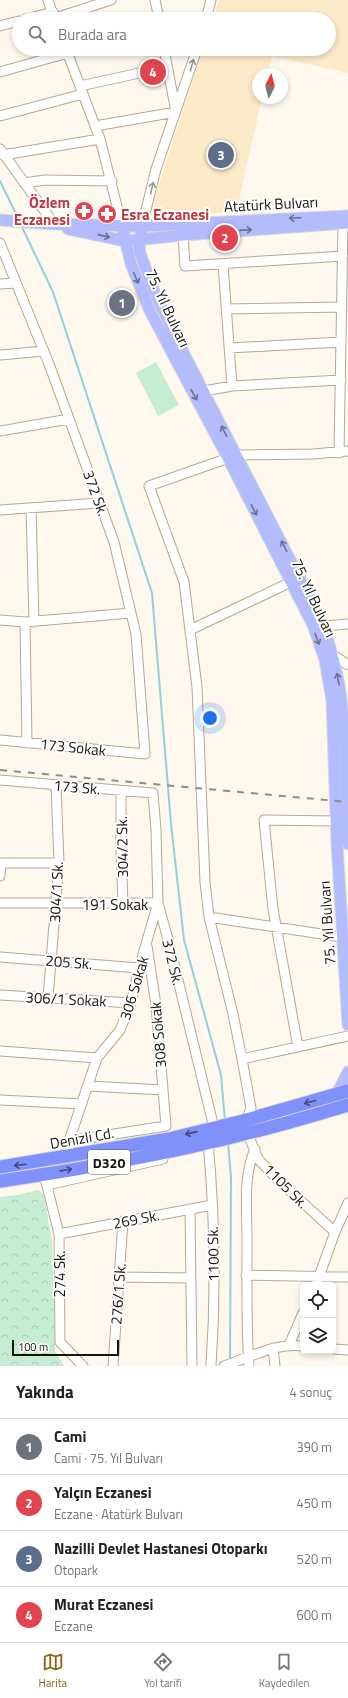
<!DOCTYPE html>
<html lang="tr">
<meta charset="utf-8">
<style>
:root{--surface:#fff;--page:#f6f6f6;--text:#222;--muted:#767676;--line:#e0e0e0;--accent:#90640d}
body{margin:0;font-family:"Titillium Web",sans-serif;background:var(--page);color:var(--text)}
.controls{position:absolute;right:12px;bottom:12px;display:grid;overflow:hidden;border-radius:6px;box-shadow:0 2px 6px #0003}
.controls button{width:36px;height:36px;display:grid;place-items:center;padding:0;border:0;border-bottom:1px solid var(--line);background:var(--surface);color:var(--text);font:20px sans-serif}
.compass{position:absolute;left:252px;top:68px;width:36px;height:36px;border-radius:50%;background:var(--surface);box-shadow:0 2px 6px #0003;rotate:6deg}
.scale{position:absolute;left:12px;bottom:10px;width:107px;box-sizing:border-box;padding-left:4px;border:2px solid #18130a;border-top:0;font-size:11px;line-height:14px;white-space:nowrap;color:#18130a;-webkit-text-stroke:3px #fff;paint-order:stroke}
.you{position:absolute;left:210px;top:718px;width:14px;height:14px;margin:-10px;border:3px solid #fff;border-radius:50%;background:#1a73e8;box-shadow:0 0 0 6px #1a73e833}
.badge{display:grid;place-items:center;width:26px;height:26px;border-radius:50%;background:var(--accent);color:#fff;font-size:13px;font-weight:700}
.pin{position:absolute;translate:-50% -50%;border:2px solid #fff;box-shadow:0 1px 4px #0006}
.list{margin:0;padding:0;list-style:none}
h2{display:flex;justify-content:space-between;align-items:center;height:52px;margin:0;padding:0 16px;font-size:17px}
h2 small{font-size:13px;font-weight:400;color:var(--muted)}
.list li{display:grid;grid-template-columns:26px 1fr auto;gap:12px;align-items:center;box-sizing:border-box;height:56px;padding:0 16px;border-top:1px solid var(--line)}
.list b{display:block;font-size:15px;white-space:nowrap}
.list p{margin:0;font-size:13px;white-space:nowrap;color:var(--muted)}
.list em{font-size:13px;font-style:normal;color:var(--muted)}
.icon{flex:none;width:22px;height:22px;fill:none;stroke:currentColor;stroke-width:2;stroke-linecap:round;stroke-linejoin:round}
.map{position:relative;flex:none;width:348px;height:1366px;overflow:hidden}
.search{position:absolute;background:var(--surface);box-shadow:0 2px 6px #0003;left:12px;right:12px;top:12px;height:44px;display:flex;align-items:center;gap:10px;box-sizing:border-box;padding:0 14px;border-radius:22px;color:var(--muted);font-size:15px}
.sheet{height:276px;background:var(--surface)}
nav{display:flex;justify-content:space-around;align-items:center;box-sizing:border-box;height:56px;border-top:1px solid var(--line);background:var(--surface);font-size:11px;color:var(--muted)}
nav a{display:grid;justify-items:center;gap:2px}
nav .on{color:var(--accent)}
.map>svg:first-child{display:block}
</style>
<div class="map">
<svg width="348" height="1366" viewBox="0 0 348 1366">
<defs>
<pattern id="park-crowns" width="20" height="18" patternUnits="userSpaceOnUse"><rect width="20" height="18" fill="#c6edd2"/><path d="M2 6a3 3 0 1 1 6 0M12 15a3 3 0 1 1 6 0" fill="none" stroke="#a9cab3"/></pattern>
</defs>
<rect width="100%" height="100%" fill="#fef8ee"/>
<path fill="#fceac9" d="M219,0h129v73l-76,-17 -4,18h-10v24h4l-26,115 -87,2 54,-166h126v-30h-116z"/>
<path fill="#c6edd2" d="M156,362l23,43 -21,11 -22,-43z"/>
<path fill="url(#park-crowns)" d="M38,1190l6,5 8,46 3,110 9,15h-64v-169l18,-2z"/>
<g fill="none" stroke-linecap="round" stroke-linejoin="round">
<path stroke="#8ed3d5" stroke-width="2" d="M0,181l18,37
M21,225l32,67 99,301 19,231 13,116 37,135 4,46
M228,1143l3,34 -1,184"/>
<g stroke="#b6a88f" stroke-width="11">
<path id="minor" d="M48,0l6,18
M155,0l4,19
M55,18l56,-18
M26,19l27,-7
M206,19l5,-19
M0,26l19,-5
M66,49l34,90 22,87
M0,72l82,-23
M80,86l87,-19
M0,116l83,-22
M95,126l81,-14 -12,-63
M0,149l49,68v7
M3,155l97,-16
M24,183l21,-3 67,1
M142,226l14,-57 41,-120
M183,235l2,31 158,-10
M0,243l49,121 65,178 22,92 9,120 -145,-14
M0,284l16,-1
M227,309l115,-2
M229,348l112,-6
M0,355l44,-4
M232,386l109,-6
M204,391l28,-5 -9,-122
M0,431l69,-12
M339,453l4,-229
M31,508l3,114
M0,510l100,-7
M0,620l25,2 106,-9
M25,622l2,121
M324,626l24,-2
M190,630l101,-48
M332,654l16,11
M0,780l153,13 3,37 2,73 11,40 45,185
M121,791v60l2,53
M0,863h59
M0,876l1,-13
M0,903h158l-19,65 -8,35 -11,27 -23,28 -28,83v15
M209,917l139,21
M0,957l139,11
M0,995l131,8
M48,998l11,-135 -3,-78
M298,1047l-25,-138 -9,-89 72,1
M0,1051l97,7
M242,1059l106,-23
M88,1086l75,4
M0,1100l82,4
M247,1119l4,-11 -9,-49 -9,-45 -24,-97 -4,-35 -8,-195 -13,-105 -35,-96 88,-31 76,-1 35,-3
M248,1134l10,25 22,23 55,50
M69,1141l97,-15 -10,-121 -9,-59
M208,1142c7,75 8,150 3,224
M44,1174l15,60 1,108 23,24
M47,1185l116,-26
M190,1209l2,157
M59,1234l153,-29
M246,1275l102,2
M119,1277l72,1
M316,1285l19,-53 13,-29
M289,1345l14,-32
M273,1348l2,18
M333,1349l15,1
M113,1366l10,-145
M224,1366c26,-9 51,-23 79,-20
M249,1366c-3,-43 -2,-86 -2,-129 0,-29 -4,-61 8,-88"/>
</g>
<g stroke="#dad9d8" stroke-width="13">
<path id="major" d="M0,220l52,4 90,2 206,-10
M122,226l9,38 19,47 78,147 85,167 12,35 7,40 5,144 11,181
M142,226l-3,19 1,8 13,36 32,67 139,270c6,24 15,49 17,74 6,48 5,96 7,144
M68,229l57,12 58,-6 165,-12
M337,1094l11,-22"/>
</g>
<g stroke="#dad9d8" stroke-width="15">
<path id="highway" d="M0,1167l169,-28 74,-18 105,-30
M0,1181c83,-12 167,-27 248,-48 34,-8 67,-18 100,-28"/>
</g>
<use href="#minor" stroke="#fff" stroke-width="9"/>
<use href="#major" stroke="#b3bdfd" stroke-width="11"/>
<use href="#highway" stroke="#8091fc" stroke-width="13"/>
<path stroke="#938e84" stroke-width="2" stroke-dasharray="7 7" stroke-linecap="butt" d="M0,770l348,32"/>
</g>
<defs><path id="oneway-shaft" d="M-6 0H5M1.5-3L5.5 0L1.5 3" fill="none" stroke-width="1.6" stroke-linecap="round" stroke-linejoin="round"/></defs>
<g stroke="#979591">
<use href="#oneway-shaft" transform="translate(192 65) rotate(-74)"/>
<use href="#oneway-shaft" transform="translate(152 188) rotate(-77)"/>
</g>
<g stroke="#6d7090">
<use href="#oneway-shaft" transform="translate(295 218) rotate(177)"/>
<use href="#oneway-shaft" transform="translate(246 230) rotate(-4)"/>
<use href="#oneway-shaft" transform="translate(104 236) rotate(13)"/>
<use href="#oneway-shaft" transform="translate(136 278) rotate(67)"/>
<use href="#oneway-shaft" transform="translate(194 395) rotate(61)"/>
<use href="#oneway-shaft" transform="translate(224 431) rotate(-117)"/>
<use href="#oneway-shaft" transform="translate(254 510) rotate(63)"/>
<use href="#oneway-shaft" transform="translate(284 546) rotate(-117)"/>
<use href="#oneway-shaft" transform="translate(317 639) rotate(71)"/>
<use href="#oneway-shaft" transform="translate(338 679) rotate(-101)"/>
</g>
<g stroke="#474c77">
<use href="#oneway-shaft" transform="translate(310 1102) rotate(165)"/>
<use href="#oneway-shaft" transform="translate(191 1133) rotate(167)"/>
<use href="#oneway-shaft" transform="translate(20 1165) rotate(173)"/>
<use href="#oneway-shaft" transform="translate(66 1170) rotate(-11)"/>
</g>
<defs>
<g id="pharmacy-disc" transform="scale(1)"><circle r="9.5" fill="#e0444e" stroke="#fff"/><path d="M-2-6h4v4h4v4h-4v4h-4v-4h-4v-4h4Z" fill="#fff"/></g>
</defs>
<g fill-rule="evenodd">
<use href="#pharmacy-disc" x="84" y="211"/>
<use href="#pharmacy-disc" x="107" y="214"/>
</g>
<g text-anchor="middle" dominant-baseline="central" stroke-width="4" stroke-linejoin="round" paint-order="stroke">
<rect fill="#fff" stroke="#5d5a54" stroke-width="1" x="88" y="1150" width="42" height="24" rx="3"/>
<g font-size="14" font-weight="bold" fill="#18130a">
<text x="109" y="1162">D320</text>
</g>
<g font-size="15" font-weight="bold" fill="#be3a42" stroke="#fff" text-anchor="end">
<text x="70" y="202">Özlem<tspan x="70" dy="17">Eczanesi</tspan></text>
<text x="121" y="214" text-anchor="start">Esra Eczanesi</text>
</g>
<g font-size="15" fill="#18130a" stroke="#fff">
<text transform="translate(271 204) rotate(-3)">Atatürk Bulvarı</text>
<text transform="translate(168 308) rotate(65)">75. Yıl Bulvarı</text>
<text transform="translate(96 493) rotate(70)">372 Sk.</text>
<text transform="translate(314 598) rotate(65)">75. Yıl Bulvarı</text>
<text transform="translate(73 747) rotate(6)">173 Sokak</text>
<text transform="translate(77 787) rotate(5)">173 Sk.</text>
<text transform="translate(122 847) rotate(-91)">304/2 Sk.</text>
<text transform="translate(56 892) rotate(-87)">304/1 Sk.</text>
<text x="115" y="904">191 Sokak</text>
<text transform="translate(327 923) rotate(-94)">75. Yıl Bulvarı</text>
<text transform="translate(69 962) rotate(5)">205 Sk.</text>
<text transform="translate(173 962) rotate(76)">372 Sk.</text>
<text transform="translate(134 988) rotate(-73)">306 Sokak</text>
<text transform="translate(66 999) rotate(3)">306/1 Sokak</text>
<text transform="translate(158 1035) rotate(-95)">308 Sokak</text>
<text transform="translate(82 1138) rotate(-10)">Denizli Cd.</text>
<text transform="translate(286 1186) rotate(45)">1105 Sk.</text>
<text transform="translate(136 1219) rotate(-11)">269 Sk.</text>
<text transform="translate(213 1254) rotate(-91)">1100 Sk.</text>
<text transform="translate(59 1274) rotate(-90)">274 Sk.</text>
<text transform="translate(118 1294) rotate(-86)">276/1 Sk.</text>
</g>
</g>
</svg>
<div class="controls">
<button><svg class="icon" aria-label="locate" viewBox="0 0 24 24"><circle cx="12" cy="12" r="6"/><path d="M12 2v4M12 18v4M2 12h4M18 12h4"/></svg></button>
<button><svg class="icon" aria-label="layers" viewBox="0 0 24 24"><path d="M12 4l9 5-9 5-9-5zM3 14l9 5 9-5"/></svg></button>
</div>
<svg class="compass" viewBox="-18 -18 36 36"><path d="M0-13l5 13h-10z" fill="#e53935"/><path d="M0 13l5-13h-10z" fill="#767676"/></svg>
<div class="scale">100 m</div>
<div class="you"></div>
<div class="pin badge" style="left:122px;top:303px;background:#6b7280">1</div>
<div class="pin badge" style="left:225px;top:238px;background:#e0444e">2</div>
<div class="pin badge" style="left:221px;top:155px;background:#5c6f8a">3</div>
<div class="pin badge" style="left:153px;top:72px;background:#e0444e">4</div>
<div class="search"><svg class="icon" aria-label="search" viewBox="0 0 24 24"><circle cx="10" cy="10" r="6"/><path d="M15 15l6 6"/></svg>Burada ara</div>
</div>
<section class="sheet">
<h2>Yakında<small>4 sonuç</small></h2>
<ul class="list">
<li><span class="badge" style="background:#6b7280">1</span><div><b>Cami</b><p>Cami · 75. Yıl Bulvarı</p></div><em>390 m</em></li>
<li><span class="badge" style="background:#e0444e">2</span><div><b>Yalçın Eczanesi</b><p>Eczane · Atatürk Bulvarı</p></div><em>450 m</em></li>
<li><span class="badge" style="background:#5c6f8a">3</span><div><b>Nazilli Devlet Hastanesi Otoparkı</b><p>Otopark</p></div><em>520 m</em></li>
<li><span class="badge" style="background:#e0444e">4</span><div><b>Murat Eczanesi</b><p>Eczane</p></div><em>600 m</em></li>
</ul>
</section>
<nav>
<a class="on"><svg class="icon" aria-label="map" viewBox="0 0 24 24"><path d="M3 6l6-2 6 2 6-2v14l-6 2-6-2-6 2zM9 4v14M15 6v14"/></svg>Harita</a>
<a><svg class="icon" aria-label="directions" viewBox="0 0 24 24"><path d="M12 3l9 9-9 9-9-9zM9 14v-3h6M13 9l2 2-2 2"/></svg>Yol tarifi</a>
<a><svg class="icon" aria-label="saved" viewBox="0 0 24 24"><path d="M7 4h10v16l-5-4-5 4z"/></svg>Kaydedilen</a>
</nav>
